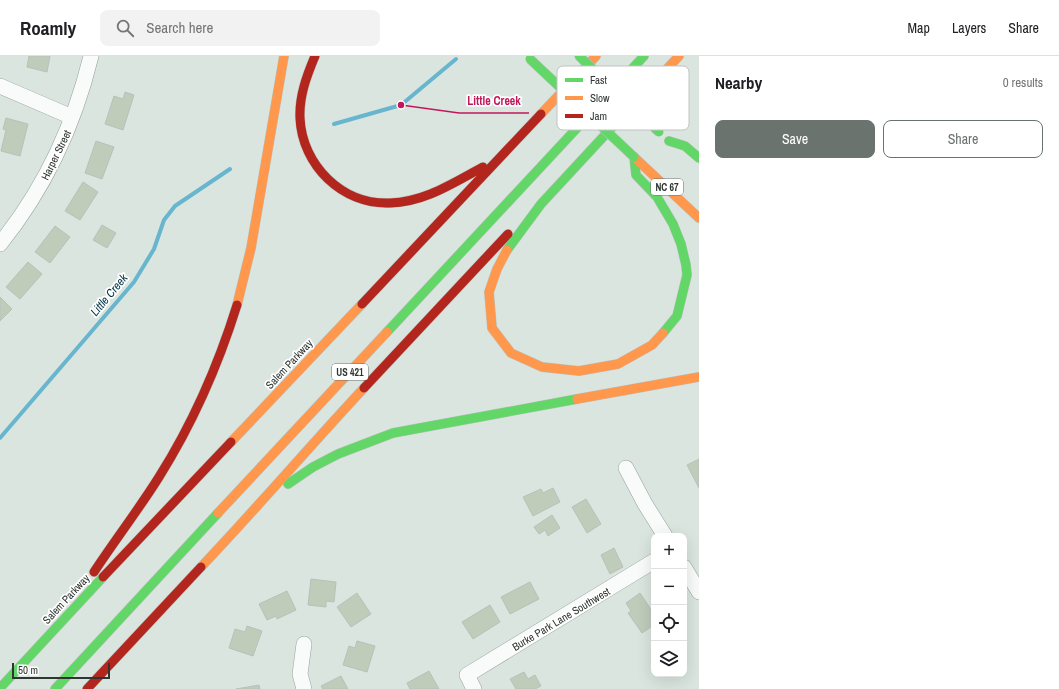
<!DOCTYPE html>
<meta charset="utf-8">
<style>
:root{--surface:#fff;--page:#f2f2f2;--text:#202124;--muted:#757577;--line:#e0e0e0;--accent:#6b736f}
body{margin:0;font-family:"Archivo Narrow",sans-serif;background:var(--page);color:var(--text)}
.controls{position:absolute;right:12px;bottom:12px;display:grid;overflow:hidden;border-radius:8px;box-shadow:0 4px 16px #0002}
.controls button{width:36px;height:36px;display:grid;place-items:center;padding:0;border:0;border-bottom:1px solid var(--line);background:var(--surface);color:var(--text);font:20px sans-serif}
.scale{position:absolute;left:12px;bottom:10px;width:98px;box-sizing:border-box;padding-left:4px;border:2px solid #2f3632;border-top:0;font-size:11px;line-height:14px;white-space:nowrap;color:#2f3632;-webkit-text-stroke:3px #fff;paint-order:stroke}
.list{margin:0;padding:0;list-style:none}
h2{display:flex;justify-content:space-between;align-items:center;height:52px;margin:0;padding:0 16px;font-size:17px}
h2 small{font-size:13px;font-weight:400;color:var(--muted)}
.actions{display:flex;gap:8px;padding:12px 16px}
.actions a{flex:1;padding:9px 0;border:1px solid var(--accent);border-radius:8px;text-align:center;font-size:14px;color:var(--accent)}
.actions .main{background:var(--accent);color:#fff}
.icon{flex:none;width:22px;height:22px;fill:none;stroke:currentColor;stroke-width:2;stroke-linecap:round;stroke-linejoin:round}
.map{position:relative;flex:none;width:699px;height:633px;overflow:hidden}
header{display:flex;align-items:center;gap:24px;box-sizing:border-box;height:56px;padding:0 20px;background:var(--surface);border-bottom:1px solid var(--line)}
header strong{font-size:19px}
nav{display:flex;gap:22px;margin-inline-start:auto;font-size:14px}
.search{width:280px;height:36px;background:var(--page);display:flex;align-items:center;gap:10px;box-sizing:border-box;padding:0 14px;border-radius:8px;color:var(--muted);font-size:15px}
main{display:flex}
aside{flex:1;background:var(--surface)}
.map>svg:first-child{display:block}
</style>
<header>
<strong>Roamly</strong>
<div class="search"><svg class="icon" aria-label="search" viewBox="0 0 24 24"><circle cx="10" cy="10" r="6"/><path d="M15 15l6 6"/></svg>Search here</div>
<nav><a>Map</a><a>Layers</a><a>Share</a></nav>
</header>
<main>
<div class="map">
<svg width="699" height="633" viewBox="0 0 699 633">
<rect width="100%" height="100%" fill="#dae5df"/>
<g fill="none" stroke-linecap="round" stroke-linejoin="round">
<path stroke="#68b5ce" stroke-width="4" d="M334,68l67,-19 55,-46
M0,382l134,-156 20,-33 10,-29 11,-14 55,-37"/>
</g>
<path fill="#bfccba" stroke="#b9c0ba" d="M29,0h21l-3,16 -20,-5z
M125,36l9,3 -11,35 -18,-6 9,-28 9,3z
M6,62l22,6 -8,32 -19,-5 5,-21 -3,-1z
M96,85l18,6 -12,32 -17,-6z
M83,126l15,10 -18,28 -15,-9z
M102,169l14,8 -9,15 -14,-8z
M55,170l15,11 -20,26 -15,-11z
M28,206l14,12 -22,25 -14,-12z
M0,241l12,12 -12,12z
M699,403v29l-12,-23z
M553,432l7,14 -27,14 -10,-19 18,-8 2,4z
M586,443l15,25 -14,9 -15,-26z
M552,459l8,13 -12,8 -3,-6 -6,4 -5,-7z
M614,492l9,19 -13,7 -9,-19z
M311,523l25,3 -2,20 -8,-1v6l-18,-2z
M530,526l9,17 -29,15 -9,-17z
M287,535l9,19 -19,9 -1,-3 -9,4 -8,-16z
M357,537l14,21 -20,13 -14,-20z
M640,537l14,21v11l-12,8 -14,-20 3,-2 -5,-8z
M490,549l10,17 -27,17 -11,-17z
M247,570l15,5 -9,25 -24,-8 6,-19 10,3z
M357,585l18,5 -8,26 -24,-7 6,-19 6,2z
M429,615l10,18h-29l-3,-6z
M524,616l4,7 7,-4 6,11 -6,3h-19l-6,-10z
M341,620l7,13h-25l-2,-3z
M259,629l1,4h-24z"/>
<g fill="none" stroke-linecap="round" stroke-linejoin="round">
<g stroke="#969f9a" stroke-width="16">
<path id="street" d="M0,30l72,31
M0,188c45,-56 74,-118 91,-188
M626,412l19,36 20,32
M684,511l15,25
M304,633l-4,-15 4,-30
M474,633l-7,-14 187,-114"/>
</g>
<g stroke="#bcc2bf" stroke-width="10">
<path id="fast" d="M669,85l16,5 14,12
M634,101l2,18 21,22 16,27 8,20 5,21 1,10 -10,41 -14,17
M507,194l34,-46 76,-82
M387,276l257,-276
M288,428l25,-17 25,-13 55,-21 184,-34
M0,632l103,-111
M55,633l163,-176"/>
</g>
<g stroke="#bcc2bf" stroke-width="10">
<path id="slow" d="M541,58l55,-58
M617,66l62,-66
M634,101l65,61
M507,194l-10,19 -8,23 3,36 19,25 31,14 37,4 39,-7 34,-19 11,-12
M237,249l14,-57 33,-192
M577,343l122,-22
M231,386l131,-138
M218,457l169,-181
M201,511c56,-59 108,-120 163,-179"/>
</g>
<g stroke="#bcc2bf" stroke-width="10">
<path id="jam" d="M315,0c-8,19 -16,40 -15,62 2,47 42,87 90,85 35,-1 63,-20 93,-36
M362,248l179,-190
M364,332l144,-154
M94,516c21,-32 45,-63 65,-95 34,-54 59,-111 78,-172
M103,521l128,-135
M87,633l114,-122"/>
</g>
<use href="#street" stroke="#f9fbfa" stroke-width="15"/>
<use href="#fast" stroke="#63d668" stroke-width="9"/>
<use href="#slow" stroke="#ff974d" stroke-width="9"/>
<use href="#jam" stroke="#b3261e" stroke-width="9"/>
<g stroke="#bcc2bf" stroke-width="10" stroke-linecap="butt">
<path id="fast-bridge" d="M579,0l80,76
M530,3l104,98"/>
</g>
<use href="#fast-bridge" stroke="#63d668" stroke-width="9"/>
</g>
<g text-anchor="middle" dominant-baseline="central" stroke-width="3.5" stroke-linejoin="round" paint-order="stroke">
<g fill="#fff" stroke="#6d7270" stroke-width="1">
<rect x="651" y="123" width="32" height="16" rx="3"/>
<rect x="332" y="308" width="36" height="16" rx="3"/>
</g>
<g font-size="10" font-weight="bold" fill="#2f3632">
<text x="667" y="131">NC 67</text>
<text x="350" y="316">US 421</text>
</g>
<g font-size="11" fill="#2f3632" stroke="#fff">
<text transform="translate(56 99) rotate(-64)">Harper Street</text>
<text transform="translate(289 308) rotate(-47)">Salem Parkway</text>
<text transform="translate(66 543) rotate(-47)">Salem Parkway</text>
<text transform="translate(561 563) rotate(-31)">Burke Park Lane Southwest</text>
</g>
<g font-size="12" font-style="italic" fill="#033444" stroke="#fff">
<text transform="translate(109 239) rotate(-50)">Little Creek</text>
</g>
</g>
<rect x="557" y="10" width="132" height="64" rx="6" fill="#fff" stroke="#c1c3c2" stroke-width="1"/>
<rect x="565" y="22" width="18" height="4" fill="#63d668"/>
<rect x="565" y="40" width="18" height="4" fill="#ff974d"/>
<rect x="565" y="58" width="18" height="4" fill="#b3261e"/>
<g font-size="11" fill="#2f3632">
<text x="590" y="28">Fast</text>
<text x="590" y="46">Slow</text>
<text x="590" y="64">Jam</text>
</g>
<path fill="none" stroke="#c2185b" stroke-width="1.5" d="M401 49L459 57H529"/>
<circle fill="#c2185b" stroke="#fff" stroke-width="1.5" cx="401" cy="49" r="4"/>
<g font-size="12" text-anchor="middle" font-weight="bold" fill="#c2185b" stroke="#fff" stroke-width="3.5" stroke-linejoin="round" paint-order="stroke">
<text x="494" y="49">Little Creek</text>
</g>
</svg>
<div class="controls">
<button>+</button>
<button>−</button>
<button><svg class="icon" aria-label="locate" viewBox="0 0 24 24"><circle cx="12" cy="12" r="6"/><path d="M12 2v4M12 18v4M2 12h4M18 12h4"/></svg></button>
<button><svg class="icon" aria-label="layers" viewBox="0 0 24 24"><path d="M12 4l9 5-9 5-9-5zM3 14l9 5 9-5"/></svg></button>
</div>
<div class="scale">50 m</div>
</div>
<aside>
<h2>Nearby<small>0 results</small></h2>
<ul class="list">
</ul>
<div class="actions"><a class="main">Save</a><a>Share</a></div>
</aside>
</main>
